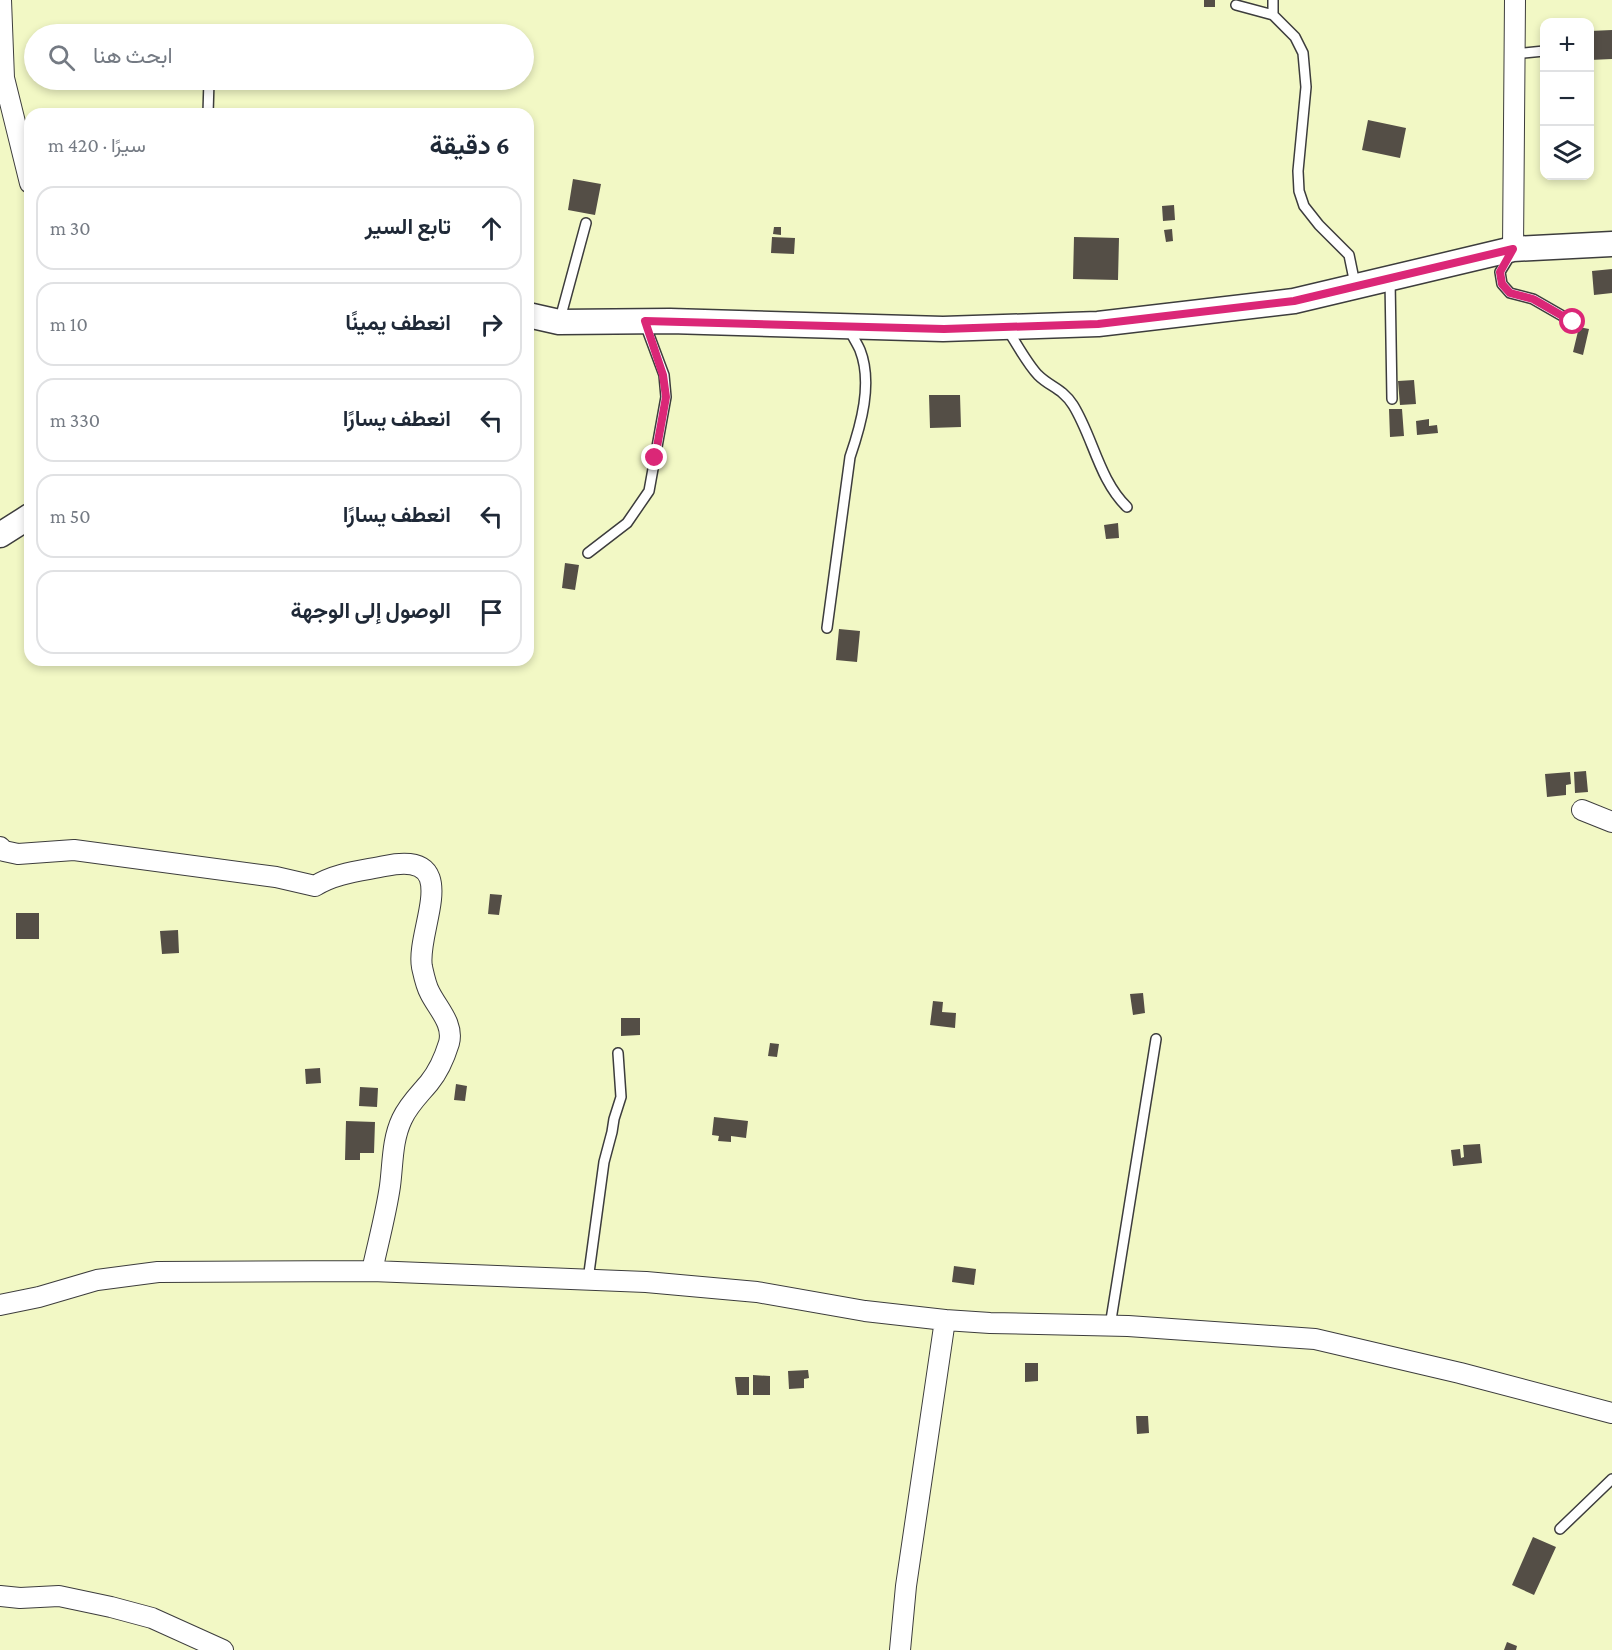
<!DOCTYPE html>
<html lang="ar">
<meta charset="utf-8">
<style>
:root{--surface:#fff;--page:#f6f6f7;--text:#1f2937;--muted:#747a83;--line:#e0e1e3}
body{margin:0;font-family:"Crimson Pro",Vazirmatn,serif;background:var(--page);color:var(--text);direction:rtl}
.controls{position:absolute;right:18px;top:18px;display:grid;overflow:hidden;border-radius:12px;box-shadow:0 3px 9px #0003}
.controls button{width:54px;height:54px;display:grid;place-items:center;padding:0;border:0;border-bottom:2px solid var(--line);background:var(--surface);color:var(--text);font:30px sans-serif}
.stop{position:absolute;width:18px;height:18px;margin:-14px;border:4px solid #db2777;border-radius:50%;background:#fff}
.stop.end{background:#db2777;border-color:#fff;box-shadow:0 2px 6px #0008}
.list{margin:0;padding:0;list-style:none}
h2{display:flex;justify-content:space-between;align-items:center;height:78px;margin:0;padding:0 24px;font-size:26px}
h2 small{font-size:20px;font-weight:400;color:var(--muted)}
.list li{display:grid;grid-template-columns:39px 1fr auto;gap:18px;align-items:center;box-sizing:border-box;height:84px;margin:0 12px 12px;padding:0 12px;border:2px solid var(--line);border-radius:18px}
.list b{display:block;font-size:22px;white-space:nowrap}
.list em{font-size:20px;font-style:normal;color:var(--muted)}
.icon{flex:none;width:33px;height:33px;fill:none;stroke:currentColor;stroke-width:2;stroke-linecap:round;stroke-linejoin:round}
.map{position:relative;flex:none;width:1612px;height:1650px;overflow:hidden;direction:ltr}
.search{position:absolute;background:var(--surface);box-shadow:0 3px 9px #0003;left:24px;top:24px;width:510px;height:66px;display:flex;align-items:center;gap:15px;box-sizing:border-box;padding:0 21px;border-radius:33px;color:var(--muted);font-size:22px}
.panel{position:absolute;background:var(--surface);box-shadow:0 3px 9px #0003;left:24px;top:108px;width:510px;height:558px;border-radius:18px;direction:rtl}
.map>svg:first-child{display:block}
</style>
<div class="map">
<svg width="1612" height="1650" viewBox="0 0 1612 1650">
<rect width="100%" height="100%" fill="#ffffe8"/>
<path fill="#f2f8c5" fill-rule="evenodd" d="M0,0h1612v1650h-1612zM1544,22h46v154h-46zM34,34h490v46h-490zM30,114h498v546h-498z"/>
<path fill="#544e46" d="M1204,0h11v7h-11z
M1612,30v29l-22,1v-29z
M1368,120l38,8 -6,30 -38,-8z
M573,179l28,5 -6,31 -27,-5z
M1174,205l1,15 -12,1 -1,-15z
M774,227h7v8l-8,-1z
M1172,229l1,12 -7,1 -2,-12z
M772,237l23,1 -1,16 -23,-1z
M1074,237l45,1 -1,42 -45,-1z
M1612,269v24l-18,2 -2,-24z
M1579,327l10,2 -6,26 -10,-3z
M1414,380l2,24 -16,1 -2,-24z
M929,395h31l1,32 -31,1z
M1389,409h13l2,27 -14,1z
M1429,419v7l8,-1 1,8 -21,2 -1,-14z
M1118,523l1,15 -13,1 -2,-14z
M565,563l14,2 -4,25 -13,-2z
M839,629l21,2 -3,31 -21,-2z
M1586,771l2,21 -13,1 -1,-21z
M1570,772l1,12 -5,1v10l-19,2 -2,-23z
M490,894l12,1 -3,20 -11,-1z
M16,913h23v26h-23z
M178,930l1,23 -17,1 -2,-23z
M1143,993l2,20 -12,2 -3,-21z
M933,1001l10,1 -1,10 14,1 -1,15 -25,-3z
M621,1018h19v17l-19,1z
M770,1043l9,1 -2,13 -9,-1z
M320,1068l1,15 -15,1 -1,-15z
M456,1084l11,2 -2,15 -11,-1z
M360,1087l18,1 -1,19 -18,-1z
M714,1117l34,4 -2,17 -15,-2v6l-13,-1 1,-5 -7,-1z
M346,1121l29,1 -1,31h-14v7h-15z
M1480,1144l2,19 -29,3 -2,-16 9,-1 1,9 3,-1 -1,-12z
M954,1266l22,3 -2,16 -22,-3z
M1025,1363h13v18l-13,1z
M808,1370l1,8 -5,1v9l-15,1 -1,-18z
M753,1375l17,1v19h-17z
M735,1377h14v18h-12z
M1136,1416h12l1,17 -12,1z
M1533,1537l23,10 -22,48 -22,-10z
M1507,1642l10,4 -1,4h-12z"/>
<g fill="none" stroke-linecap="round" stroke-linejoin="round">
<g stroke="#3d3d3d" stroke-width="12">
<path id="service" d="M1236,5l37,10 22,22 8,16 3,34 -8,84 1,20 5,15 15,19 30,30 6,29
M1273,15v-15
M1514,54l30,-3
M208,114l1,-34
M1511,254l-11,18 2,12 8,9 23,6 40,23
M1390,280l2,119
M560,319l26,-96
M1007,329c10,15 19,33 31,46 12,12 24,13 35,30 20,32 26,75 54,102
M588,553l39,-30 22,-32 17,-94 -2,-22 -19,-51
M827,628l23,-171c11,-32 23,-74 10,-107 -3,-7 -8,-14 -11,-21
M588,1280l16,-118 8,-30 2,-13 7,-22 -3,-44
M1110,1326l46,-287
M1560,1529l52,-50"/>
</g>
<g stroke="#3d3d3d" stroke-width="22">
<path id="minor" d="M1,0l3,78 26,105
M1513,249l2,-249
M1582,810l30,12
M0,847l4,4 14,3 56,-4 202,27 39,9c21,-13 46,-15 70,-20 81,-17 30,65 37,101 2,9 4,19 8,26 8,16 24,31 19,50 -4,13 -11,29 -20,40 -10,12 -20,21 -27,36 -10,21 -9,44 -12,67 -4,28 -12,57 -18,85
M0,1305l39,-8 58,-17 61,-8 214,-1 274,11 111,10 108,19 80,9 45,3 138,3 187,13 145,34 152,40
M0,1596l20,2 39,-2 52,11 41,11 71,32
M900,1650l6,-64 39,-266"/>
</g>
<g stroke="#3d3d3d" stroke-width="27">
<path id="tertiary" d="M528,315l31,7 111,-1 273,8 155,-5 196,-23 219,-52 99,-5
M0,535l30,-19"/>
</g>
<use href="#service" stroke="#fff" stroke-width="9"/>
<use href="#minor" stroke="#fff" stroke-width="20"/>
<use href="#tertiary" stroke="#fff" stroke-width="24"/>
</g>
<g fill="none" stroke-linecap="round" stroke-linejoin="round">
<path stroke="#db2777" stroke-width="8" d="M655,458l11,-61 -3,-22 -18,-54 299,8 154,-5 196,-23 219,-52 -13,23 2,12 8,9 23,6 40,23"/>
</g>
</svg>
<div class="controls">
<button>+</button>
<button>−</button>
<button><svg class="icon" aria-label="layers" viewBox="0 0 24 24"><path d="M12 4l9 5-9 5-9-5zM3 14l9 5 9-5"/></svg></button>
</div>
<div class="stop" style="left:1573px;top:322px"></div>
<div class="stop end" style="left:655px;top:458px"></div>
<div class="search"><svg class="icon" aria-label="search" viewBox="0 0 24 24"><circle cx="10" cy="10" r="6"/><path d="M15 15l6 6"/></svg>ابحث هنا</div>
<section class="panel">
<h2>6 دقيقة<small>سيرًا · 420 m</small></h2>
<ul class="list">
<li><svg class="icon" aria-label="ahead" viewBox="0 0 24 24"><path d="M12 20V5M6 11l6-6 6 6"/></svg><div><b>تابع السير</b></div><em>30 m</em></li>
<li><svg class="icon" aria-label="right" viewBox="0 0 24 24"><path d="M7 20v-9h11M14 6l5 5-5 5"/></svg><div><b>انعطف يمينًا</b></div><em>10 m</em></li>
<li><svg class="icon" aria-label="left" viewBox="0 0 24 24"><path d="M17 20v-9H6M10 6l-5 5 5 5"/></svg><div><b>انعطف يسارًا</b></div><em>330 m</em></li>
<li><svg class="icon" aria-label="left" viewBox="0 0 24 24"><path d="M17 20v-9H6M10 6l-5 5 5 5"/></svg><div><b>انعطف يسارًا</b></div><em>50 m</em></li>
<li><svg class="icon" aria-label="arrive" viewBox="0 0 24 24"><path d="M6 21V4h12l-3 4 3 4H6"/></svg><div><b>الوصول إلى الوجهة</b></div></li>
</ul>
</section>
</div>
